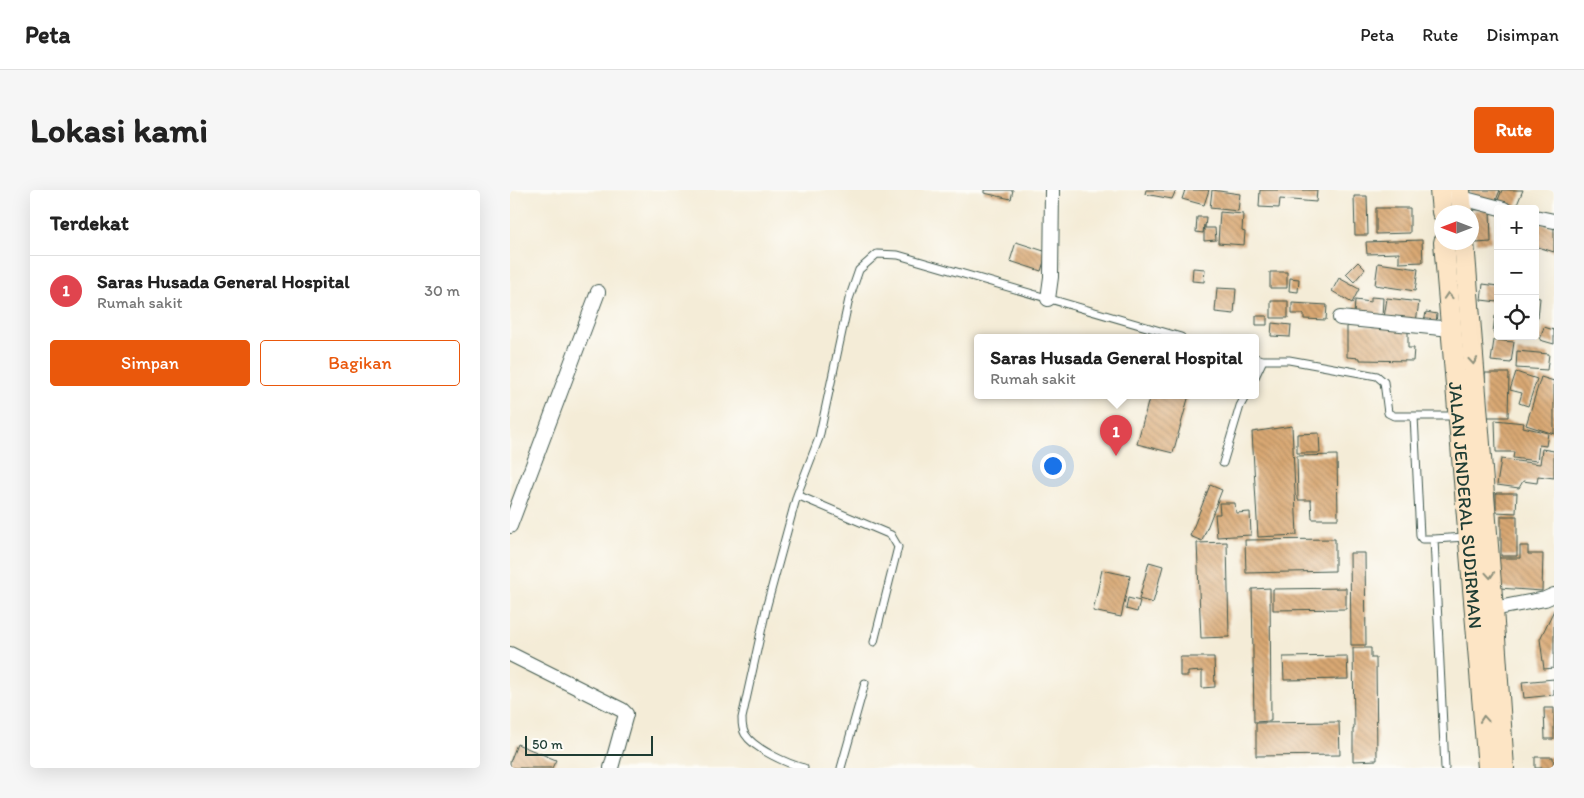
<!DOCTYPE html>
<html lang="id">
<meta charset="utf-8">
<style>
:root{--surface:#fff;--page:#f6f6f6;--text:#222;--muted:#767676;--line:#e0e0e0;--accent:#ea580c}
body{margin:0;font-family:Itim,sans-serif;background:var(--page);color:var(--text)}
.controls{position:absolute;right:15px;top:15px;display:grid;overflow:hidden;border-radius:5px;box-shadow:0 5px 20px #0002}
.controls button{width:45px;height:45px;display:grid;place-items:center;padding:0;border:0;border-bottom:1px solid var(--line);background:var(--surface);color:var(--text);font:25px sans-serif}
.compass{position:absolute;left:924px;top:15px;width:45px;height:45px;border-radius:50%;background:var(--surface);box-shadow:0 5px 20px #0002;rotate:270deg}
.scale{position:absolute;left:15px;bottom:12px;width:128px;box-sizing:border-box;padding-left:5px;border:2px solid #1f3d34;border-top:0;font-size:14px;line-height:18px;white-space:nowrap;color:#1f3d34;-webkit-text-stroke:4px #fdfcf7;paint-order:stroke}
.you{position:absolute;left:542px;top:275px;width:18px;height:18px;margin:-12px;border:4px solid #fff;border-radius:50%;background:#1a73e8;box-shadow:0 0 0 8px #1a73e833}
.badge{display:grid;place-items:center;width:32px;height:32px;border-radius:50%;background:var(--accent);color:#fff;font-size:16px;font-weight:700}
.pin{position:absolute;translate:-50% -41px;filter:drop-shadow(0 1px 2px #0008)}
.pin::after{content:'';position:absolute;top:26px;width:18px;height:15px;background:inherit;clip-path:polygon(0 0,100% 0,50% 100%)}
.popup{position:absolute;left:464px;top:144px;width:285px;height:65px;box-sizing:border-box;display:grid;place-content:center;border-radius:5px;background:var(--surface);filter:drop-shadow(0 1px 4px #0005);font-size:16px;white-space:nowrap;color:var(--muted)}
.popup b{font-size:19px;color:var(--text)}
.popup::after{content:'';position:absolute;left:50%;top:100%;margin-left:-10px;border:10px solid transparent;border-top-color:var(--surface)}
.list{margin:0;padding:0;list-style:none}
h2{display:flex;justify-content:space-between;align-items:center;height:65px;margin:0;padding:0 20px;font-size:21px}
h2 small{font-size:16px;font-weight:400;color:var(--muted)}
.list li{display:grid;grid-template-columns:32px 1fr auto;gap:15px;align-items:center;box-sizing:border-box;height:70px;padding:0 20px;border-top:1px solid var(--line)}
.list b{display:block;font-size:19px;white-space:nowrap}
.list p{margin:0;font-size:16px;white-space:nowrap;color:var(--muted)}
.list em{font-size:16px;font-style:normal;color:var(--muted)}
.actions{display:flex;gap:10px;padding:15px 20px}
.actions a{flex:1;padding:11px 0;border:1px solid var(--accent);border-radius:5px;text-align:center;font-size:18px;color:var(--accent)}
.actions .main{background:var(--accent);color:#fff}
.icon{flex:none;width:28px;height:28px;fill:none;stroke:currentColor;stroke-width:2;stroke-linecap:round;stroke-linejoin:round}
.map{position:relative;flex:none;width:1044px;height:578px;overflow:hidden;border-radius:5px}
header{display:flex;align-items:center;gap:30px;box-sizing:border-box;height:70px;padding:0 25px;background:var(--surface);border-bottom:1px solid var(--line)}
header strong{font-size:24px}
nav{display:flex;gap:28px;margin-inline-start:auto;font-size:18px}
.intro{display:flex;align-items:center;justify-content:space-between;box-sizing:border-box;height:120px;padding:0 30px}
h1{margin:0;font-size:35px}
.button{padding:12px 22px;border-radius:5px;background:var(--accent);color:#fff;font-size:18px;font-weight:700}
main{display:flex;gap:30px;padding:0 30px}
aside{flex:1;background:var(--surface);border-radius:5px;box-shadow:0 5px 20px #0002}
.map>svg:first-child{display:block}
</style>
<header>
<strong>Peta</strong>
<nav><a>Peta</a><a>Rute</a><a>Disimpan</a></nav>
</header>
<div class="intro"><h1>Lokasi kami</h1><a class="button">Rute</a></div>
<main>
<aside>
<h2>Terdekat<small></small></h2>
<ul class="list">
<li><span class="badge" style="background:#e0444e">1</span><div><b>Saras Husada General Hospital</b><p>Rumah sakit</p></div><em>30 m</em></li>
</ul>
<div class="actions"><a class="main">Simpan</a><a>Bagikan</a></div>
</aside>
<div class="map">
<svg width="1044" height="578" viewBox="0 0 1044 578">
<defs>
<pattern id="building-back-hatch" width="6" height="6" patternUnits="userSpaceOnUse" patternTransform="scale(1.25)"><rect width="6" height="6" fill="#d9a873"/><path d="M-1 5l2 2M0 0l6 6M5-1l2 2" fill="none" stroke="#af8a5f"/></pattern>
</defs>
<rect width="100%" height="100%" fill="#fdfcf7"/>
<filter id="ink" filterUnits="userSpaceOnUse"><feTurbulence type="fractalNoise" baseFrequency=".02" numOctaves="2"/><feDisplacementMap in="SourceGraphic" scale="10" xChannelSelector="R" yChannelSelector="G"/><feConvolveMatrix kernelMatrix="1 2 1 2 8 2 1 2 1" color-interpolation-filters="sRGB"/></filter>
<filter id="wash" filterUnits="userSpaceOnUse"><feTurbulence type="fractalNoise" baseFrequency=".0096" numOctaves="4" result="noise"/><feDisplacementMap in="SourceGraphic" scale="20" xChannelSelector="R" yChannelSelector="G"/><feGaussianBlur stdDeviation="1.12" result="paint"/><feColorMatrix in="noise" values="0 0 0 0 0 0 0 0 0 0 0 0 0 0 0 0 0 1.4 0 .05"/><feComposite in="paint" operator="in"/></filter>
<g filter="url(#wash)">
<rect width="100%" height="100%" fill="#f4ecd7"/>
<g id="blocks">
<path fill="url(#building-back-hatch)" d="M474,0h29l-2,9 -27,-6z
M636,0h30l-4,9 -27,-5z
M675,0h24l-5,15 -22,-6z
M702,0l28,4 -2,17 -28,-3z
M750,0h57l-1,12 -36,-3 -1,9 -20,-1z
M961,0h29l-5,13 -25,-10z
M992,0h21l-7,17 -18,-7z
M844,6h13l1,39h-13z
M866,18h34v25l-34,1z
M980,19l1,33 -15,1 -2,-33z
M710,22l23,2 -1,17 3,1 -1,13 -26,-2z
M687,27h9l-1,11h10l1,12 -12,1v-16l-1,8 -7,-1z
M1025,32l19,6v24l-19,-6z
M912,50l1,22 -24,1v-10l-32,1 -1,-12z
M506,52l31,10 -6,19 -31,-10z
M848,72l7,7 -11,13 -8,-8z
M868,73l40,6 -3,22 -40,-6z
M683,78l12,1 -1,13 -12,-1z
M760,82h17v16h-17z
M780,88l9,1 -1,13 -9,-1z
M829,88l20,11 -7,14 -20,-12z
M973,94l15,2v16l-17,-2z
M707,98l19,1 -2,25 -19,-2z
M861,107l12,1 -1,20 -28,-3 1,-15 16,2z
M1025,107l5,1 -2,20h-3z
M877,108l32,4 -3,20 -32,-4z
M761,111h17v17h-17z
M782,113l35,2 -1,15 -22,-1v-5h-12z
M916,122l11,2 -1,10 -12,-1z
M746,126h11v9h-11z
M985,126l3,1v17l-5,-1z
M762,133l19,2 -1,12 -19,-1z
M837,136l61,1v21h6l-1,13 -53,-1v-2l-13,-1z
M1034,137l10,3v14l-14,-4z
M984,150l20,2 -3,21 -20,-2z
M1007,161l32,3 -2,16 -31,-2z
M1006,182l21,7 -9,27 -9,-3 3,-10 -12,-3z
M975,183h24l-1,44h-23z
M1031,187l13,4v53l-28,-9z
M640,205h39l-16,58 -36,-9z
M985,230l29,3 -1,4 25,6 -2,13 -7,-1 -2,16 -24,-3 1,-6h-18z
M782,236l5,109 -39,2 -6,-105z
M809,243l1,20h-23v-19z
M1032,259l12,2v27l-16,-2 -1,7 -14,-2 -4,7 -22,-3 4,-26 39,5z
M827,265l1,64h-26l-1,-19h-13l-1,-44z
M700,295l12,5 -20,51 -12,-5z
M986,303h21l-1,20 -20,-1z
M709,313h16l1,10 14,-1 1,23 -34,2 -2,-23h5z
M991,326h16v40h-16z
M825,349v32l-89,2 -1,-33z
M717,352l2,95 -28,1 -4,-95z
M1010,356h8v8h15l-1,37 -43,-3v-30h21z
M840,363h15l1,92h-15z
M639,372l14,4 -10,37 -14,-4z
M592,380l28,6 -9,41 -28,-6z
M760,398l1,133 -17,1 -2,-133z
M836,398v21l-73,1v-21z
M618,408l12,3 -3,11 -11,-3z
M1044,420v58l-10,1 -4,-30z
M843,458h18v10h5l1,102 -24,1v-32h1z
M837,466l1,23 -64,1 -1,-23z
M670,467h34l1,30 -13,1v-17l-14,1v4h-8z
M1044,489v16l-30,3 -2,-16z
M1034,518h10v31h-9z
M829,532l1,33 -84,1v-33z
M7,554l39,16 -4,8h-42v-6z
M1025,567h18l1,11h-19z"/>
</g>
</g>
<g filter="url(#ink)">
<use href="#blocks" fill-opacity="0" stroke="#3f574c" stroke-width="1"/>
<g fill="none" stroke-linecap="round" stroke-linejoin="round">
<g stroke="#3f574c" stroke-width="9">
<path id="lane" d="M745,168l8,2h26l88,16 7,6 4,31 6,3h20
M745,187l8,-17
M713,273l17,-57 6,-11
M287,305l94,40 7,12 -24,95
M924,349l32,-2
M294,578c-16,-4 -50,-19 -59,-34 -3,-5 -3,-10 -3,-16l25,-113 30,-110 22,-57 30,-139 10,-29 18,-16 21,1 283,82
M331,578l24,-85
M935,578l-11,-229h-12l-2,-3 -6,-120h44"/>
</g>
<g stroke="#3f574c" stroke-width="16">
<path id="street" d="M944,6l50,13
M1025,27l19,4
M538,109l3,-22 1,-87
M830,128l111,11
M0,336l88,-234
M983,419l52,-10 9,-4
M0,464l112,56 4,4 -15,54"/>
</g>
<g stroke="#3f574c" stroke-width="22">
<g id="secondary">
<path d="M930,0l2,22"/>
<path d="M950,0l2,22"/>
<path id="s1" d="M934,52l44,526"/>
<path d="M954,52l29,367 11,159"/>
</g>
</g>
<use href="#lane" stroke="#fff" stroke-width="7"/>
<use href="#street" stroke="#fff" stroke-width="14"/>
<use href="#secondary" stroke="#fde5c5" stroke-width="20"/>
</g>
<defs><path id="oneway-chevron" d="M-2-3.5L2.5 0L-2 3.5" fill="none" stroke-width="1.6" stroke-linecap="round" stroke-linejoin="round" transform="scale(1.25)"/></defs>
<g stroke="#8e917c">
<use href="#oneway-chevron" transform="translate(938 106) rotate(-94)"/>
<use href="#oneway-chevron" transform="translate(963 171) rotate(85)"/>
<use href="#oneway-chevron" transform="translate(980 385) rotate(86)"/>
<use href="#oneway-chevron" transform="translate(974 529) rotate(-95)"/>
</g>
</g>
<g text-anchor="middle" dominant-baseline="central" stroke-width="5" stroke-linejoin="round" paint-order="stroke">
<g font-size="19" fill="#1f3d34" stroke="#fdfcf7">
<text stroke="none"><textPath href="#s1" startOffset="264">JALAN JENDERAL SUDIRMAN</textPath></text>
</g>
</g>
</svg>
<div class="controls">
<button>+</button>
<button>−</button>
<button><svg class="icon" aria-label="locate" viewBox="0 0 24 24"><circle cx="12" cy="12" r="6"/><path d="M12 2v4M12 18v4M2 12h4M18 12h4"/></svg></button>
</div>
<svg class="compass" viewBox="-18 -18 36 36"><path d="M0-13l5 13h-10z" fill="#e53935"/><path d="M0 13l5-13h-10z" fill="#767676"/></svg>
<div class="scale">50 m</div>
<div class="you"></div>
<div class="pin badge" style="left:606px;top:266px;background:#e0444e">1</div>
<div class="popup"><b>Saras Husada General Hospital</b>Rumah sakit</div>
</div>
</main>
